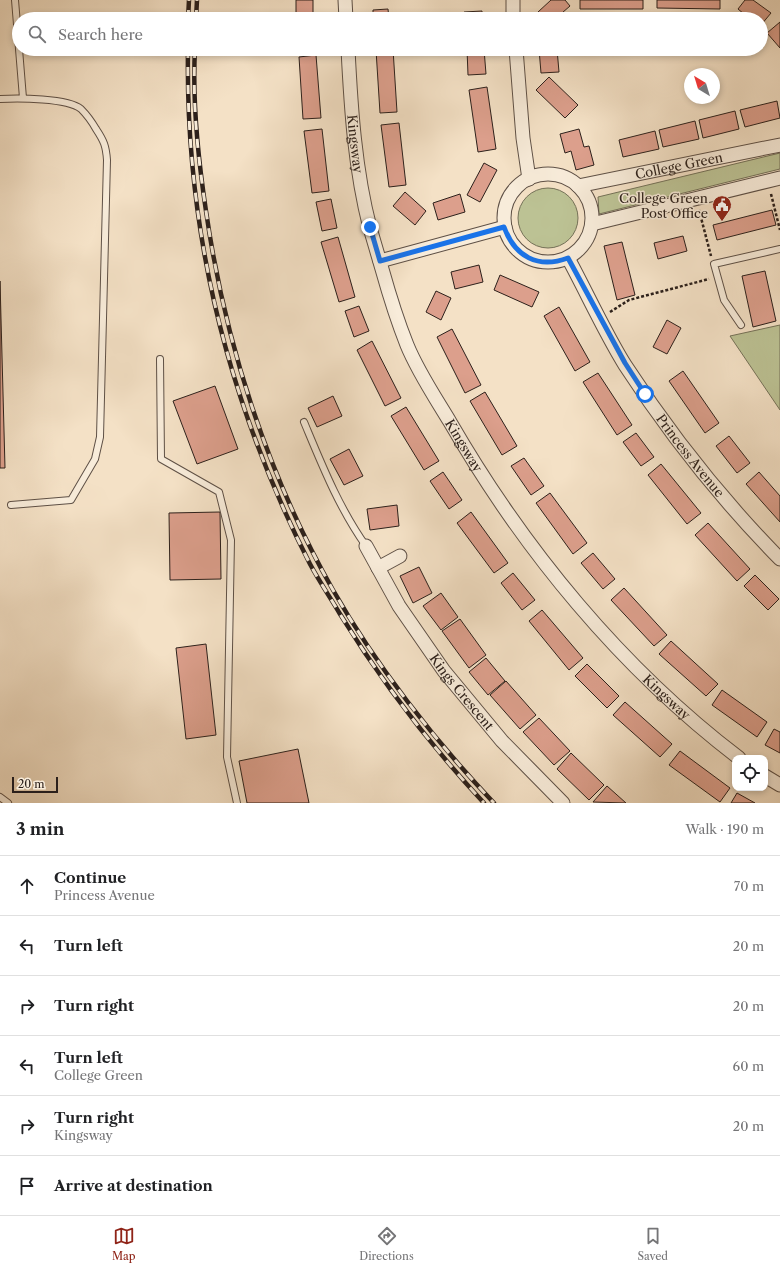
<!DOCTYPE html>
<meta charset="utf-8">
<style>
:root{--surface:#fff;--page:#f6f6f6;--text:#202124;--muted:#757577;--line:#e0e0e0;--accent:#8f2418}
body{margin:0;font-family:"Libre Caslon Text",serif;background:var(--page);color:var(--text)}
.controls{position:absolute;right:12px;bottom:12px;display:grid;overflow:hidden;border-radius:8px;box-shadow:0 2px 6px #0003}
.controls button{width:36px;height:36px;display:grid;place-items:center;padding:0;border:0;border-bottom:1px solid var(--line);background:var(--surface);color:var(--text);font:20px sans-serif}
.compass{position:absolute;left:684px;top:68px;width:36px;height:36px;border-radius:50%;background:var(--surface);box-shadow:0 2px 6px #0003;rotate:322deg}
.scale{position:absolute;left:12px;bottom:10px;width:46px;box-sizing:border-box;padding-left:4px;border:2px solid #2c201b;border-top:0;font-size:11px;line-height:14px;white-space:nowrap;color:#2c201b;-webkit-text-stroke:3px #f8ecda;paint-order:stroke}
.stop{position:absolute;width:12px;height:12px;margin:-9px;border:3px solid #1a73e8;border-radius:50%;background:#fff}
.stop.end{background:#1a73e8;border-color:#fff;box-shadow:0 1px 4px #0008}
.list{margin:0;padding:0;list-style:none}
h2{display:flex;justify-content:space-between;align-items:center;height:52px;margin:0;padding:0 16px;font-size:17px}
h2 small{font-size:13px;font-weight:400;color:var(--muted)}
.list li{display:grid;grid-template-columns:26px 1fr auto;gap:12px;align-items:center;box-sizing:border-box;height:60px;padding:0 16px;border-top:1px solid var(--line)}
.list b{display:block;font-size:15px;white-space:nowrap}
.list p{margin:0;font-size:13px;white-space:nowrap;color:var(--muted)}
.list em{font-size:13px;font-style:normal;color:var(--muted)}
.icon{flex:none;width:22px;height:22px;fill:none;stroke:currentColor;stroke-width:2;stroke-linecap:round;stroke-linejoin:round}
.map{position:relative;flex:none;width:780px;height:803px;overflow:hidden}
.search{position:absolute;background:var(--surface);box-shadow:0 2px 6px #0003;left:12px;right:12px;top:12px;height:44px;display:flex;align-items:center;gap:10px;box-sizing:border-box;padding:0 14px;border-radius:22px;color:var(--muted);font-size:15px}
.sheet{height:412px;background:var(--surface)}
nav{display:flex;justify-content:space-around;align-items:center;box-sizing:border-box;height:56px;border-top:1px solid var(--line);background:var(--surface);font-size:11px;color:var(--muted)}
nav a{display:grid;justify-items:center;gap:2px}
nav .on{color:var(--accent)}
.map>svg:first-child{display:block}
</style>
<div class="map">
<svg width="780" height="803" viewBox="0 0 780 803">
<rect width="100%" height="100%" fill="#f4e1c6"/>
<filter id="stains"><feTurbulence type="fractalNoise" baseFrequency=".005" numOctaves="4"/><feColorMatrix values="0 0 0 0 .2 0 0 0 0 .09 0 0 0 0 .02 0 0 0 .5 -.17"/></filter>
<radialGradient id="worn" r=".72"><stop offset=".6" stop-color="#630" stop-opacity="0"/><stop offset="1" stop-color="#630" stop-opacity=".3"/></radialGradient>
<path fill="#bcc294" stroke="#747158" d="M780,153v16l-181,45 -1,-17z
M518 218a30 30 0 1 1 60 0a30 30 0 1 1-60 0Z
M780,325v85l-50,-74z"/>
<path fill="#dc9f8c" stroke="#2c201b" d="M296,0h17v14l-17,-1z
M551,0h14l5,6 -15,13h-11l-6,-7z
M580,0h63v9h-63z
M657,0h63v9l-63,-1z
M745,0h8l18,13 -10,12v-6h-11l-12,-10z
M388,9l1,10h-16v-9z
M482,11v8h-17l-1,-7z
M780,22v26l-13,-15z
M393,49l4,63 -17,1 -4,-63z
M467,49h17l2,25 -18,1z
M539,49h18l2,23 -18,1z
M316,55l5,63 -18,1 -4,-62z
M549,77l29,28 -13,13 -29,-28z
M487,87l9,62 -18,3 -9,-62z
M777,101l3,17 -35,9 -5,-17z
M735,111l4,18 -36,9 -4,-18z
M695,121l4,18 -36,8 -4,-17z
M399,123l7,62 -17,2 -8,-62z
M322,129l7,62 -17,2 -8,-62z
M579,129l5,18 5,-1 5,19 -18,5 -5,-19 -6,2 -5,-19z
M655,131l4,18 -36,8 -4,-17z
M484,163l13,7 -17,32 -13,-7z
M405,192l21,19 -11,14 -22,-19z
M460,194l5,18 -27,8 -5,-17z
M331,199l6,29 -15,3 -6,-29z
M772,210l4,15 -59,15 -4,-15z
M683,236l4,15 -29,8 -4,-16z
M338,237l17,60 -16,5 -18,-60z
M622,242l13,53 -18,5 -13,-54z
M479,265l4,17 -28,7 -4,-17z
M765,271l11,50 -23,6 -11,-51z
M500,275l39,17 -7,15 -38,-17z
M0,281l5,187h-5z
M436,291l15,7 -10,22 -15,-8z
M359,306l10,25 -15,6 -9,-26z
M559,307l31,55 -15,9 -31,-55z
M667,320l14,8 -14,26 -14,-7z
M452,329l29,56 -16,8 -28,-56z
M372,341l29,57 -16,8 -28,-56z
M683,371l36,52 -14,10 -36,-52z
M598,373l34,52 -15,10 -34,-53z
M215,386l23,63 -41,15 -24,-63z
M485,392l32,54 -15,9 -32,-54z
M333,396l9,20 -25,11 -9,-19z
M406,407l33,54 -15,9 -33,-54z
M636,433l18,24 -13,9 -18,-24z
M729,436l21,27 -13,10 -21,-27z
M349,449l14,27 -19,9 -14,-26z
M524,458l20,28 -13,9 -20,-29z
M661,464l40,49 -14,11 -39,-49z
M443,472l19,28 -13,9 -19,-28z
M759,472l21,24v26l-34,-38z
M550,493l37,50 -14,11 -37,-51z
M397,505l2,21 -29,4 -3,-21z
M220,512l1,67 -51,1 -1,-67z
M471,512l37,51 -14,10 -37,-50z
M708,523l42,46 -13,12 -42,-46z
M593,553l22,26 -12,10 -22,-26z
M419,567l13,26 -19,10 -13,-27z
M513,573l22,27 -13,10 -21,-27z
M755,575l24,24 -11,11 -24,-24z
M624,588l43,47 -13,11 -43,-46z
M441,593l17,24 -17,13 -18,-24z
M542,610l41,48 -14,12 -40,-49z
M460,619l26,36 -17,13 -27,-37z
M671,641l47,43 -12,12 -47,-42z
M206,644l10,91 -30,4 -10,-91z
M486,658l19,23 -17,14 -19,-23z
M587,664l32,32 -12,12 -32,-32z
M506,681l30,34 -16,14 -30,-34z
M722,690l45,32 -10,15 -45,-32z
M625,702l47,42 -12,13 -47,-42z
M539,718l31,33 -16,14 -31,-33z
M774,729l6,3v21l-15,-8z
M298,749l11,54h-62l-8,-42z
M680,751l50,37 -10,14 -51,-37z
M571,753l33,32 -15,15 -32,-31z
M607,786l19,17 -33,-1z
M737,793l18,10h-24z"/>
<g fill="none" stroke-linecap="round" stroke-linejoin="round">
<g stroke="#5e5046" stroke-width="8">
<path id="lane" d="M15,0l8,98
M0,99c18,-1 68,-1 81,10 6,6 11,13 15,20 8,12 10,17 11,31l-7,277 -5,22 -24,41 -60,5
M741,325l-17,-25 -10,-36 66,-15
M160,359l1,100 58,33 12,48 -4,217 10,46
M304,422c18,43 35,86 62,124
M0,797l8,6"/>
</g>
<g stroke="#5e5046" stroke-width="15">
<g id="street">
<path d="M345,0l1,19"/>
<path d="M513,0v19"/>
<path id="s1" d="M348,49c3,60 7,121 22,179 4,14 8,27 12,41 7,25 15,51 25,76 11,27 28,52 43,77 74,128 171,246 289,336"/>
<path d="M516,49l7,89 6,41"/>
<circle cx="548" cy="218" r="44"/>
<path id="s2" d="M578,186l202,-41"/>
<path d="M592,224l188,-46"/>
<path id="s3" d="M568,258c19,35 36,73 57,107 44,68 98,136 155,194"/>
<path d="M380,261l125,-34"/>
<path id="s4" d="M366,546l33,60 45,65 58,70 61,62"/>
<path d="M378,568l22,-12"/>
<path d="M765,776l15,9"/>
</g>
</g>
<path stroke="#2c201b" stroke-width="2.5" stroke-dasharray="3 2" stroke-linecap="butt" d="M771,194l9,36
M699,210l12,46
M610,312l19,-12 80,-21"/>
<use href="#lane" stroke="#f8ecda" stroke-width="6"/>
<use href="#street" stroke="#f8ecda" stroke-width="13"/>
<g stroke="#2c201b" stroke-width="4.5">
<path id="rail" d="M188,19l1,-19
M196,19l1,-19
M188,49c-3,181 40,354 122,515 9,17 20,33 30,50 42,68 90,131 144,189
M195,49c-3,54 3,109 11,162 19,132 61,263 127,379 42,74 102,151 161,213"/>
</g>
<use href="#rail" stroke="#f8ecda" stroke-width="3" stroke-dasharray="9" stroke-linecap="butt"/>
</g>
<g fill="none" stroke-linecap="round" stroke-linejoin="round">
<path stroke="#1a73e8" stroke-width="5" d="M370,227l10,34 124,-34c11,30 34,42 64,31l57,105 20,31"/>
</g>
<defs>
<g id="civic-pin" transform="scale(1)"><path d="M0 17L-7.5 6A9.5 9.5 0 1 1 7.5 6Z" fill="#8f2418" stroke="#f8ecda"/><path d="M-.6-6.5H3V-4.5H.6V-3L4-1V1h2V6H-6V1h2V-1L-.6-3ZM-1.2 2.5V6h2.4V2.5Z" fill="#fff"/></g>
</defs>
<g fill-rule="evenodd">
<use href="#civic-pin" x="722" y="205"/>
</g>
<g text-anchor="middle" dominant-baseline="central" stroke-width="3" stroke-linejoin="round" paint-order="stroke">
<g font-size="13" fill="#2c201b" stroke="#f8ecda">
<text stroke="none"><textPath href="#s1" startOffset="95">Kingsway</textPath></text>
<text stroke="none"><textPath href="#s2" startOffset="103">College Green</textPath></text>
<text stroke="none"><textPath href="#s1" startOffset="419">Kingsway</textPath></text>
<text stroke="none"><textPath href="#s3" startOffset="233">Princess Avenue</textPath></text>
<text stroke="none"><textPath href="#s4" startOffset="175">Kings Crescent</textPath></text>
<text stroke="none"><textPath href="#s1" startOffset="743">Kingsway</textPath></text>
</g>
<g font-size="13" fill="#2c201b" stroke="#f8ecda" text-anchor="end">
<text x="708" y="198">College Green<tspan x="708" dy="15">Post Office</tspan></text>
</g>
</g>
<rect width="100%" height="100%" filter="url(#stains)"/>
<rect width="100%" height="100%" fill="url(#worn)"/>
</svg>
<div class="controls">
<button><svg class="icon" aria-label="locate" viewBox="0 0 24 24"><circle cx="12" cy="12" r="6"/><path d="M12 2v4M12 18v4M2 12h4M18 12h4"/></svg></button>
</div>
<svg class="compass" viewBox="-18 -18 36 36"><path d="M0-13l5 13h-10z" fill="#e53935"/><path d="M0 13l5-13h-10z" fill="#757577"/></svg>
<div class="scale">20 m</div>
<div class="stop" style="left:645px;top:394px"></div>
<div class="stop end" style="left:370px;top:227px"></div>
<div class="search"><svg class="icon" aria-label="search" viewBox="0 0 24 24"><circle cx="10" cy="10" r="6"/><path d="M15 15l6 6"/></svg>Search here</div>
</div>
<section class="sheet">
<h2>3 min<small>Walk · 190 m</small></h2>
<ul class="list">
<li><svg class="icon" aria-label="ahead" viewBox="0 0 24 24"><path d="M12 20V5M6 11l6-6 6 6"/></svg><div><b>Continue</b><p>Princess Avenue</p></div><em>70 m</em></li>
<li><svg class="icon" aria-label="left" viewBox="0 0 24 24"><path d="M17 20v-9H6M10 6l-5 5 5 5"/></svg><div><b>Turn left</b></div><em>20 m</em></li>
<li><svg class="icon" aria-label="right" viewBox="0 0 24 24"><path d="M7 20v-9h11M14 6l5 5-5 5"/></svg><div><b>Turn right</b></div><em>20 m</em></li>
<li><svg class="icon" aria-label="left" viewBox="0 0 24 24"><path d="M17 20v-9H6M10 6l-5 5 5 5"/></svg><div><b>Turn left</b><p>College Green</p></div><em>60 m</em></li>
<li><svg class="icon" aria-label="right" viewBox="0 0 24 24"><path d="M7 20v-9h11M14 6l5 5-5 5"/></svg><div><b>Turn right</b><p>Kingsway</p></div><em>20 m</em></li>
<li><svg class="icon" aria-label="arrive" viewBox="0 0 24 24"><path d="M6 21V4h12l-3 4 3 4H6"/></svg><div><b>Arrive at destination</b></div></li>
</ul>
</section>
<nav>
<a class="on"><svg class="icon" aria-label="map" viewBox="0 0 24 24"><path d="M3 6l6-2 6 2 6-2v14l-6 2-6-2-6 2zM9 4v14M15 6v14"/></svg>Map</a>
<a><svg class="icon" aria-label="directions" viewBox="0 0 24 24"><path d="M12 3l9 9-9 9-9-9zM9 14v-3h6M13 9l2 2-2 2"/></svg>Directions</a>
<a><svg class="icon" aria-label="saved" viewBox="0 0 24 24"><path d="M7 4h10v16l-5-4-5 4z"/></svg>Saved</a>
</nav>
